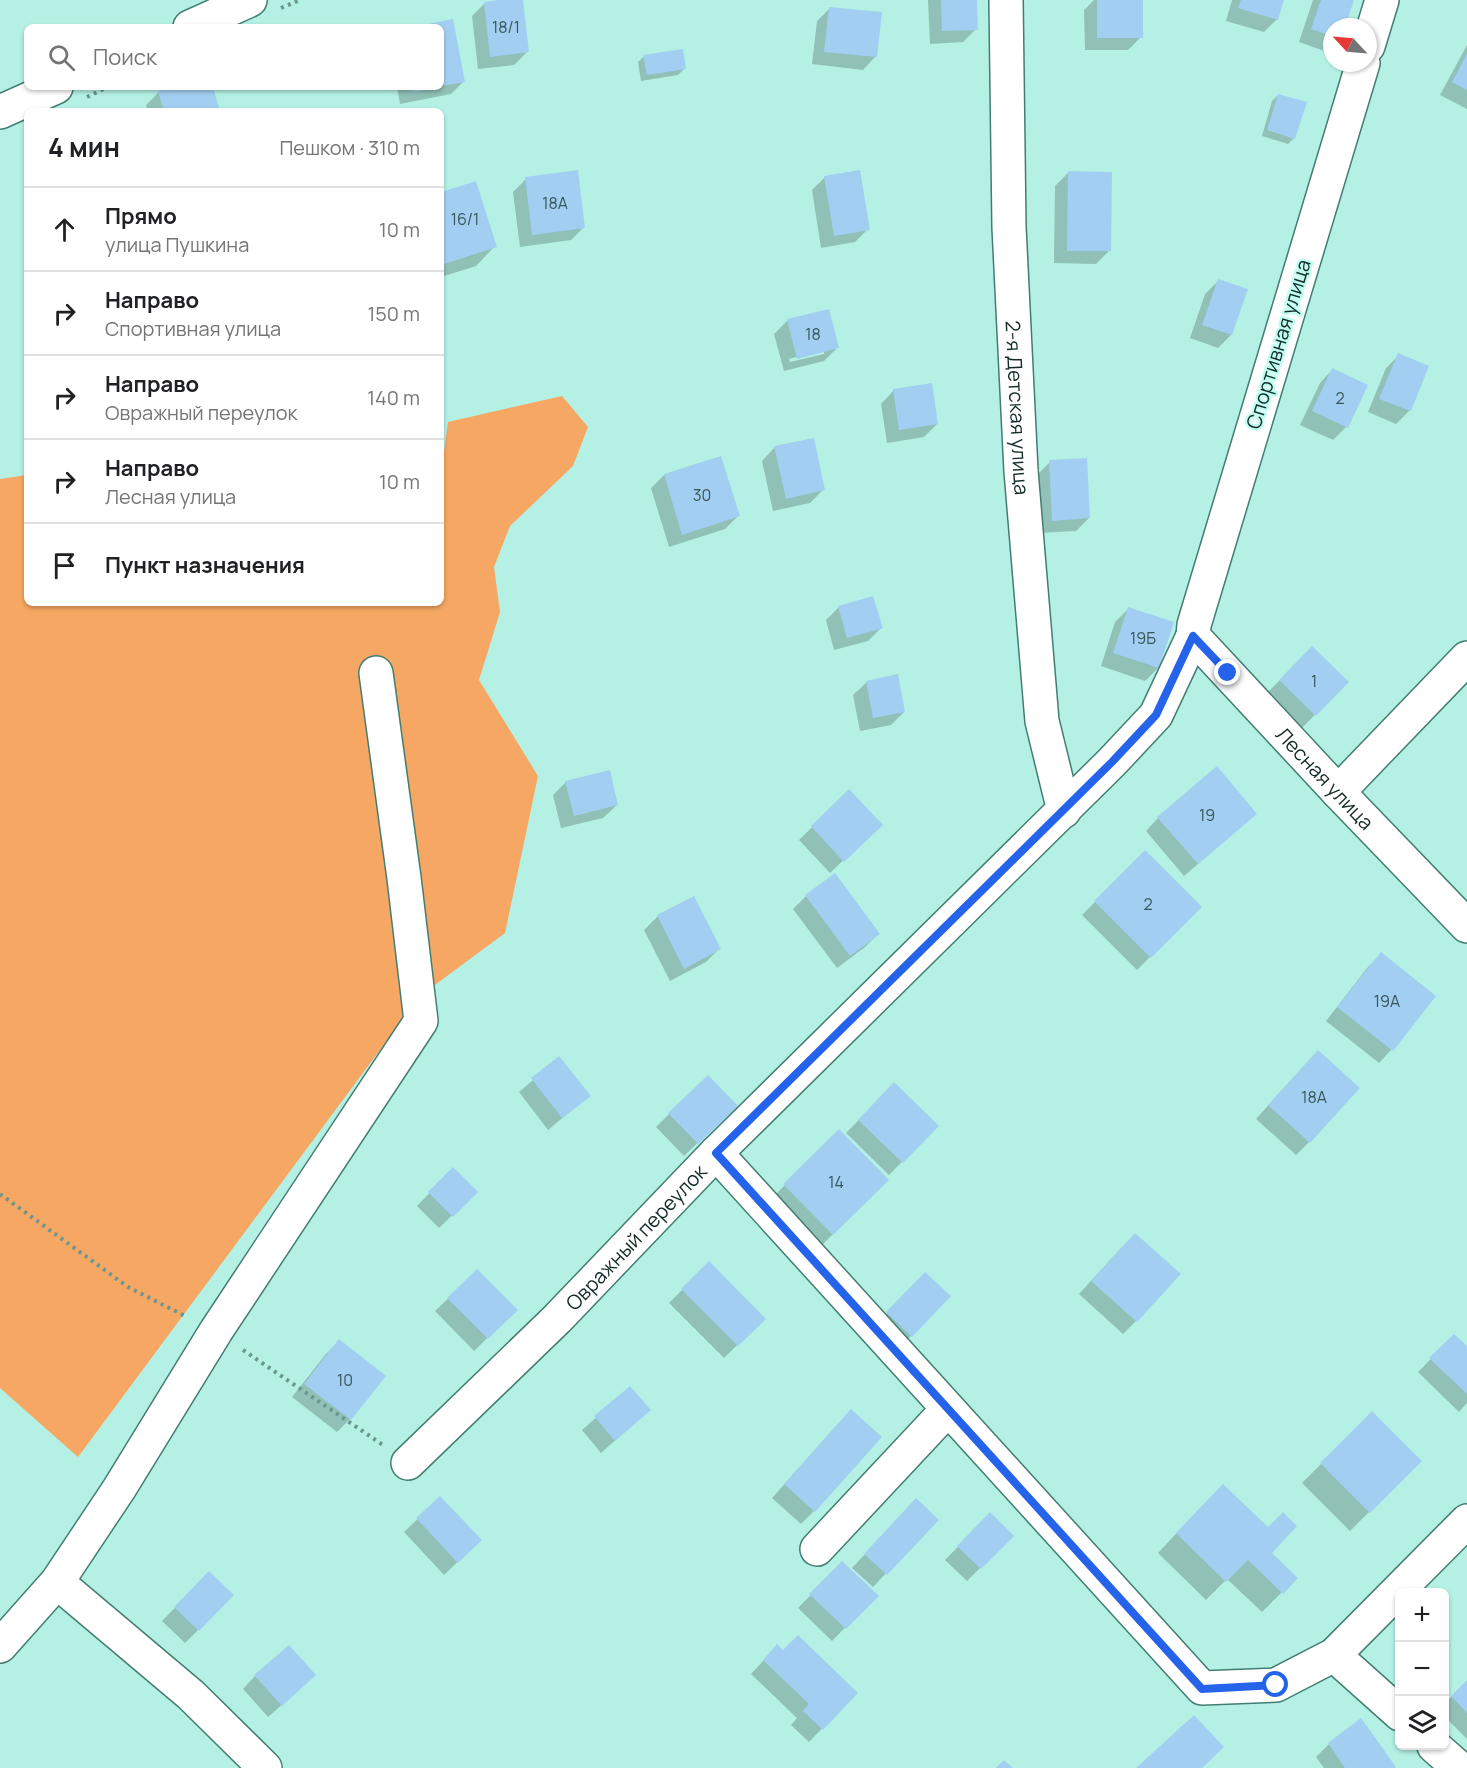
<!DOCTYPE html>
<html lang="ru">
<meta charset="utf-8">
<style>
:root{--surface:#fff;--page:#f6f6f6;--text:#202124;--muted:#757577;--line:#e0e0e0}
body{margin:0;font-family:Manrope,sans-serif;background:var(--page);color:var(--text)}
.controls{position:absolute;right:18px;bottom:18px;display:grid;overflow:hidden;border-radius:9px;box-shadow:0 2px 4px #0004}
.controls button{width:54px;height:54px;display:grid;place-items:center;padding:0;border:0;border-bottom:2px solid var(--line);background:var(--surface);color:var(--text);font:30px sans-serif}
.compass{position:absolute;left:1323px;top:18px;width:54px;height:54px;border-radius:50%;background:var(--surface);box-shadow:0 2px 4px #0004;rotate:296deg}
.stop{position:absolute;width:18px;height:18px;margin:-14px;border:4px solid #2563eb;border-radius:50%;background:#fff}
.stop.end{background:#2563eb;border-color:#fff;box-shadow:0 2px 6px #0008}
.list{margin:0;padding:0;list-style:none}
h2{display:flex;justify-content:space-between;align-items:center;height:78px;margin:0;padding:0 24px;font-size:26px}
h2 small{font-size:20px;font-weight:400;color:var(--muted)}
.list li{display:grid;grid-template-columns:39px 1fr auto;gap:18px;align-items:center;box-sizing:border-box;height:84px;padding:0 24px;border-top:2px solid var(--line)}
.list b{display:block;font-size:22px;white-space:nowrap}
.list p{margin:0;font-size:20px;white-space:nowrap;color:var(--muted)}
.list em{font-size:20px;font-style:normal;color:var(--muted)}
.icon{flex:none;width:33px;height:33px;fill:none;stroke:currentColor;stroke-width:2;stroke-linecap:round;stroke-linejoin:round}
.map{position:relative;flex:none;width:1467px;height:1768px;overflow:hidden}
.search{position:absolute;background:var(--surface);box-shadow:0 2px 4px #0004;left:24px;top:24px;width:420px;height:66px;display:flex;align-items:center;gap:15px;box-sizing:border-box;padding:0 21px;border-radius:9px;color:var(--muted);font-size:22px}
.panel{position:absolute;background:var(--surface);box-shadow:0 2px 4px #0004;left:24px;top:108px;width:420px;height:498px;border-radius:9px}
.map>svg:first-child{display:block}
</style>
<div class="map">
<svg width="1467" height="1768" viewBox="0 0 1467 1768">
<rect width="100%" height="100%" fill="#b4f1e4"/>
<path fill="#f5a763" d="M562,396l26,31 -15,39 -63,60 -16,41 6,45 -21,68 59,96 -33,157 -85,63 -342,461 -78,-69v-909l27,-4v128h414v-130l7,-51z"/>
<path fill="#0003" fill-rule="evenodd" d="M511,0h10l6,52 -13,13 -36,4 -6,-53 13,-13z
M928,0h48v29l-13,13 -33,2z
M1094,0h47v37l-13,13h-43l-1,-40z
M1232,0h50l-5,19 -13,13 -38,-11z
M1313,0h40l-9,27h-12v19l-5,6 -28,-10z
M830,8l46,48 -13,14 -51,-6 5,-43z
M452,21l12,60 -13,13 -51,10 -3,-17h44v-60h-21z
M1467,45v64l-27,-14z
M644,56l40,13 -6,6 -37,6 -3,-19z
M178,87h34l6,24h-70l-2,-6 13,-13z
M1278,95l16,43 -6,6 -26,-8 10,-35z
M1068,173l41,78 -13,13 -42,-1 1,-77z
M825,177l43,52 -13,13 -34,6 -9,-58z
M526,179l58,48 -13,13 -51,7 -7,-55z
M441,194l54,52 -19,20 -35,11z
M1218,281l28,9 -15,45 -13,13 -28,-10 15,-44z
M828,311l9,37 -13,13 -40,10 -10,-37 13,-13zM824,350v4l-34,8 -1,-3z
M1399,355l28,11 -18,45 -13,13 -28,-12 18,-44z
M1332,370l14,57 -13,13 -33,-15 20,-42z
M894,390l43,34 -13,13 -37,6 -6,-39z
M775,447l48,43 -13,13 -37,8 -11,-50z
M1050,462l39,56 -13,13 -37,2 -2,-58z
M664,475l74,41 -13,13 -56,18 -18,-59z
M839,607l42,21 -13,13 -34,9 -8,-30z
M1128,609l30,59 -13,13 -44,-15 14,-44z
M1312,648l35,34 -45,46 -35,-35z
M867,682l37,30 -13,13 -31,6 -7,-36z
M566,782l51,23 -14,13 -42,10 -8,-33z
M849,791l19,46 -38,36 -31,-33z
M1158,818l84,8 -58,50 -38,-45z
M1145,852l55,55 -63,63 -55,-55z
M806,896l72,38 -13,13 -28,21 -44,-59z
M693,898l26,51 -13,13 -36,19 -26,-51 13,-13z
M1381,954l10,96 -12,13 -53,-42 42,-54z
M559,1058l30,38 -41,34 -29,-38z
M1305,1065l4,77 -13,13 -40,-36z
M894,1084l43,42 -48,49 -43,-42z
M736,1106l-52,50 -28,-29 13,-13z
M839,1131l48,49 -74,74 -48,-49z
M453,1169l23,23 -37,36 -22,-22z
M1122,1247l14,74 -13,13 -44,-40z
M709,1263l55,56 -40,39 -55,-55z
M477,1271l39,39 -42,41 -39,-40z
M912,1287l-1,49 -13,13 -23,-23z
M1454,1336l13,13v54l-8,9 -41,-40z
M339,1341l44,35 -33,43 -13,13 -45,-35 34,-43z
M630,1388l19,22 -48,43 -19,-23z
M1372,1413l48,48 -70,70 -48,-48z
M838,1424l-24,87 -13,13 -29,-26z
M440,1498l40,42 -36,35 -40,-43z
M1203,1505l67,48 26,25 -34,34 -35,-33 -21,21 -48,-47z
M904,1513l33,7 -64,67 -21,-19z
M990,1514l22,22 -45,45 -22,-21z
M842,1563l34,33 -44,45 -34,-33z
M196,1586l2,44 -13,13 -23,-22z
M777,1646l6,6 73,41 -47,49 -18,-17 6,-7 -46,-44z
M255,1676l46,12 -33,29 -25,-28z
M1467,1682v57l-23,-23v-12z
M1329,1744l64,24h-69l-8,-11z"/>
<path fill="#a2cff1" d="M498,0h25l6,52 -39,5 -6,-55z
M941,0h36l1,30 -36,1z
M1097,0h46v38h-46z
M1241,0h43l-6,20 -40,-12z
M1321,0h33l-9,27h-13v9l-21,-7z
M829,7l53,5 -5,45 -53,-5z
M453,19l12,63 -24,4v-59l-23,-1z
M683,49l3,20 -39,6 -4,-20z
M1467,54v36l-15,-8z
M172,87h41l7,24h-56l-6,-20z
M412,87h21v1l-20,4z
M1278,94l29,8 -12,37 -28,-9z
M578,170l7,58 -53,7 -7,-58z
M860,170l10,60 -36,6 -10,-60z
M1068,171l44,1 -1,79h-44z
M476,181l21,66 -56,18v-73z
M1218,279l30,10 -16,46 -30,-10z
M829,309l10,39 -42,11 -10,-40z
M1398,353l31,13 -18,45 -32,-12z
M1332,368l36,17 -20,43 -36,-17z
M932,383l6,41 -39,6 -6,-41z
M814,438l11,52 -39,9 -12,-53z
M721,456l19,60 -58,19 -18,-61z
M1087,458l3,60 -38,3 -3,-61z
M873,596l10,32 -36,10 -9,-32z
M1128,607l46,15 -15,46 -46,-15z
M1312,646l37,36 -33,34 -37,-36z
M898,674l7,38 -32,6 -7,-37z
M1217,766l40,48 -59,50 -41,-47z
M610,770l8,35 -44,11 -9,-35z
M849,789l34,36 -39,37 -33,-36z
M1145,850l57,57 -51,51 -57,-57z
M835,873l45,61 -30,22 -45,-61z
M694,896l27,53 -37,20 -27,-54z
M1381,952l55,44 -43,55 -56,-44z
M1318,1050l42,38 -50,55 -42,-38z
M559,1056l32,40 -29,22 -31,-40z
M708,1075l30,31 -40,38 -30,-31z
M894,1082l45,44 -36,37 -45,-43z
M839,1129l50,51 -56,55 -50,-51z
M453,1167l25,25 -25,25 -25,-25z
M1135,1233l46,41 -44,48 -46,-41z
M709,1261l57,58 -28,27 -57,-57z
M477,1269l41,41 -30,29 -41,-41z
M925,1272l26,24 -39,41 -26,-25z
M1454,1334l13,12v48l-38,-36z
M339,1339l47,37 -35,44 -47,-36z
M630,1386l21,24 -36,31 -21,-25z
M851,1409l31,28 -67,75 -31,-28z
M1372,1411l50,50 -52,52 -50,-50z
M1223,1484l45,43 15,-15 14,14 -25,27 26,25 -15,16 -35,-34 -22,22 -50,-49z
M440,1496l42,44 -24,23 -42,-45z
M916,1498l23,22 -52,55 -23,-21z
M990,1512l24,24 -33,33 -24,-23z
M842,1561l37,35 -33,33 -37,-35z
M209,1571l25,24 -35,36 -25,-24z
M798,1635l60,58 -35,37 -20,-19 6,-7 -46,-44 14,-16 6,6z
M289,1645l27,30 -34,31 -28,-31z
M1467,1680v33l-16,-17z
M1194,1715l30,32 -22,21h-66z
M1361,1718l35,49 -1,1h-50l-17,-25z
M1004,1760l9,8h-17z"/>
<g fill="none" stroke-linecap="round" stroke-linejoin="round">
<g stroke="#437d72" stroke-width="36">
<g id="minor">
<path id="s1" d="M1006,0l3,227 12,244 21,250 22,90"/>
<path d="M190,27l60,-27"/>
<path d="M1368,46l14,-46"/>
<path id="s2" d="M1363,63l-169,562 -1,11 145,156 129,134"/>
<path d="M0,112l56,-25"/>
<path d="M1338,792l129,-134"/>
<path d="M716,1153l486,535 74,-3 58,-30 133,-134"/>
<path id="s3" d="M408,1463l149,-144 159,-166 396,-391 44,-47 37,-79"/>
<path d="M817,1549l131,-140"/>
<path d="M57,1582l134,113 74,73"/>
<path d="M0,1646l57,-64 62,-93 97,-158 205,-310 -17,-143 -28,-205"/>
<path d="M1334,1655l66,59"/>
<path d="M1434,1746l25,22"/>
</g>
</g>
<path stroke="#6b978e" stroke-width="4" stroke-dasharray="3 4.5" stroke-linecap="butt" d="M281,8l19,-8
M87,97l21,-10
M0,1194l128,93 59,30
M243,1350l140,95"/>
<use href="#minor" stroke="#fff" stroke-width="33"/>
</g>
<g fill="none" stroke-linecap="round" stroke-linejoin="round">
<path stroke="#2563eb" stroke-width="8" d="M1228,673l-35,-37 -37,79 -44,47 -396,391 486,536 74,-4"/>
</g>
<g text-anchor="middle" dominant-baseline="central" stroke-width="5" stroke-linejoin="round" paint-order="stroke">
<g font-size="16" fill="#38555a">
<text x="506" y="27">18/1</text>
<text x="555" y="203">18А</text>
<text x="465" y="219">16/1</text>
<text x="813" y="334">18</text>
<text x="1340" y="398">2</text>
<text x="702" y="495">30</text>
<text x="1143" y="638">19Б</text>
<text x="1314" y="681">1</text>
<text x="1207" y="815">19</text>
<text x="1148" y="904">2</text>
<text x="1387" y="1001">19А</text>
<text x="1314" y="1097">18А</text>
<text x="836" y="1182">14</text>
<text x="345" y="1380">10</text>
</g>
<g font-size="20" fill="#142c28" stroke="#c1fef1">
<text transform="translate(1278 344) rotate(-73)">Спортивная улица</text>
<text stroke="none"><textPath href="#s1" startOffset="408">2-я Детская улица</textPath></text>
<text stroke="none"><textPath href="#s2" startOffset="792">Лесная улица</textPath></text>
<text stroke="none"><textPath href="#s3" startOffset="321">Овражный переулок</textPath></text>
</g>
</g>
</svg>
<div class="controls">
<button>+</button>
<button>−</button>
<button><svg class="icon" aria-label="layers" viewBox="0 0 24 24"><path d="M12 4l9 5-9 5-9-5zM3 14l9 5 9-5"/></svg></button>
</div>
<svg class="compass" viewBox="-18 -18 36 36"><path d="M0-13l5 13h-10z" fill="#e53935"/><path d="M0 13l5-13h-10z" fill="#757577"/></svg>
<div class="stop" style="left:1276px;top:1685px"></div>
<div class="stop end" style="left:1228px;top:673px"></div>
<div class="search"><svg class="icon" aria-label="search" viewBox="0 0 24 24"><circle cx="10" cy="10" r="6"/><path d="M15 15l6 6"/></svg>Поиск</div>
<section class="panel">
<h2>4 мин<small>Пешком · 310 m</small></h2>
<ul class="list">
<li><svg class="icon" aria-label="ahead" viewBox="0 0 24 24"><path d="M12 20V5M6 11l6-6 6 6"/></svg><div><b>Прямо</b><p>улица Пушкина</p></div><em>10 m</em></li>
<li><svg class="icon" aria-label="right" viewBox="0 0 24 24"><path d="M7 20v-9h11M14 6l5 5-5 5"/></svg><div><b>Направо</b><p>Спортивная улица</p></div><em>150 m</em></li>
<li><svg class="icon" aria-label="right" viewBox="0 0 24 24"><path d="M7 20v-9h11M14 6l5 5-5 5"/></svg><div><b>Направо</b><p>Овражный переулок</p></div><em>140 m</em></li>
<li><svg class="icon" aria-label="right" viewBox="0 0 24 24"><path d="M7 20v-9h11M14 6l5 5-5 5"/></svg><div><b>Направо</b><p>Лесная улица</p></div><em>10 m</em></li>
<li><svg class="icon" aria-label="arrive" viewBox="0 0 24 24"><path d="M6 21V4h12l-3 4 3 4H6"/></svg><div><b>Пункт назначения</b></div></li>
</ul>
</section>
</div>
